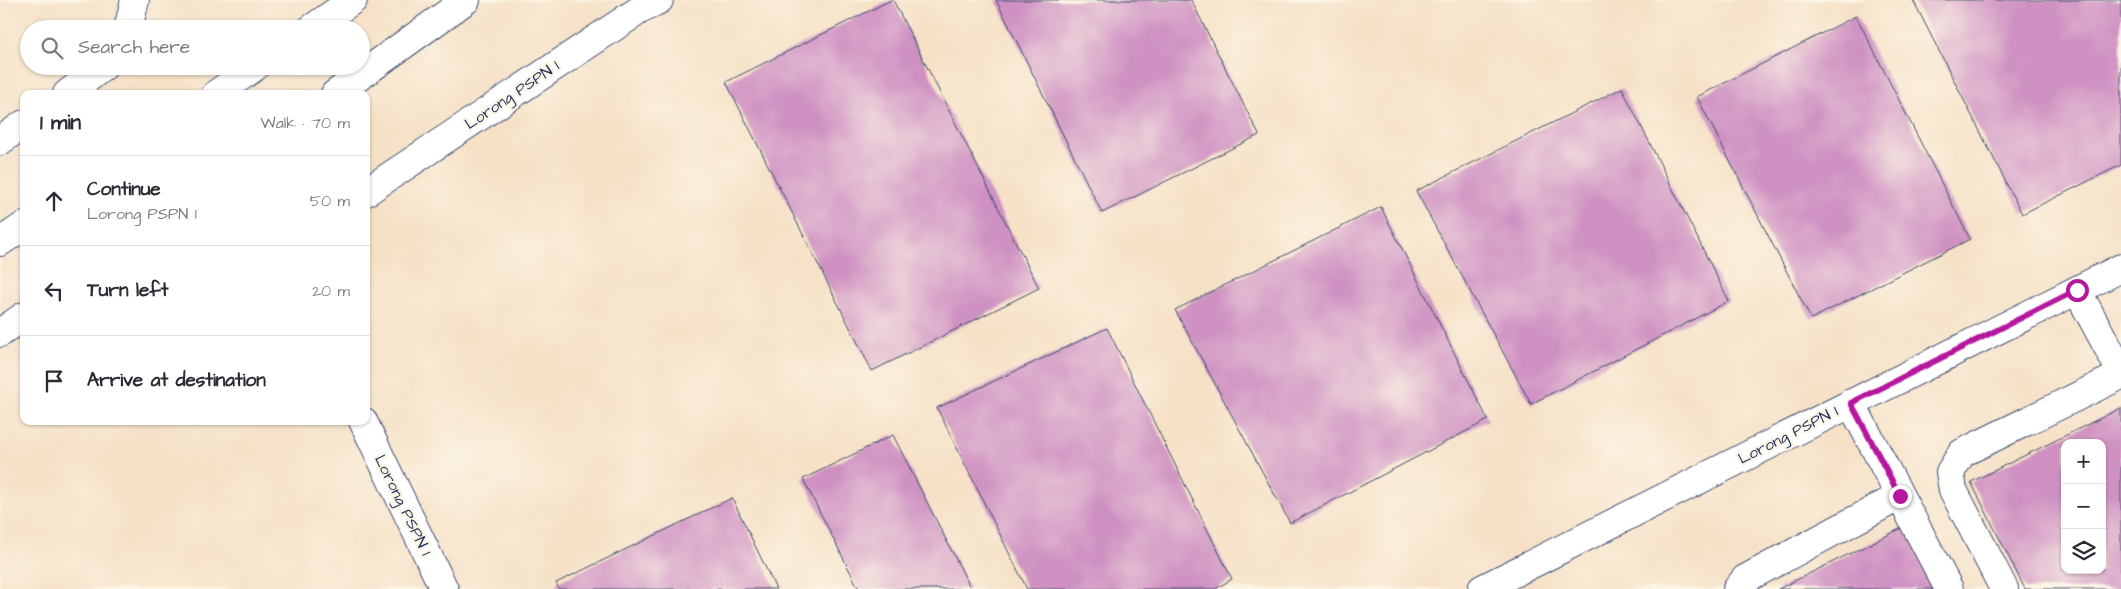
<!DOCTYPE html>
<meta charset="utf-8">
<style>
:root{--surface:#fff;--page:#f7f7f7;--text:#2b2b33;--muted:#7c7c81;--line:#e1e1e2}
body{margin:0;font-family:"Architects Daughter",sans-serif;background:var(--page);color:var(--text)}
.controls{position:absolute;right:15px;bottom:15px;display:grid;overflow:hidden;border-radius:10px;box-shadow:0 1px 4px #0004}
.controls button{width:45px;height:45px;display:grid;place-items:center;padding:0;border:0;border-bottom:1px solid var(--line);background:var(--surface);color:var(--text);font:25px sans-serif}
.stop{position:absolute;width:15px;height:15px;margin:-11px;border:4px solid #b5179e;border-radius:50%;background:#fff}
.stop.end{background:#b5179e;border-color:#fff;box-shadow:0 1px 5px #0008}
.list{margin:0;padding:0;list-style:none}
h2{display:flex;justify-content:space-between;align-items:center;height:65px;margin:0;padding:0 20px;font-size:21px}
h2 small{font-size:16px;font-weight:400;color:var(--muted)}
.list li{display:grid;grid-template-columns:32px 1fr auto;gap:15px;align-items:center;box-sizing:border-box;height:90px;padding:0 20px;border-top:1px solid var(--line)}
.list b{display:block;font-size:19px;white-space:nowrap}
.list p{margin:0;font-size:16px;white-space:nowrap;color:var(--muted)}
.list em{font-size:16px;font-style:normal;color:var(--muted)}
.icon{flex:none;width:28px;height:28px;fill:none;stroke:currentColor;stroke-width:2;stroke-linecap:round;stroke-linejoin:round}
.map{position:relative;flex:none;width:2121px;height:589px;overflow:hidden}
.search{position:absolute;background:var(--surface);box-shadow:0 1px 4px #0004;left:20px;top:20px;width:350px;height:55px;display:flex;align-items:center;gap:12px;box-sizing:border-box;padding:0 18px;border-radius:28px;color:var(--muted);font-size:19px}
.panel{position:absolute;background:var(--surface);box-shadow:0 1px 4px #0004;left:20px;top:90px;width:350px;height:335px;border-radius:10px}
.map>svg:first-child{display:block}
</style>
<div class="map">
<svg width="2121" height="589" viewBox="0 0 2121 589">
<rect width="100%" height="100%" fill="#fcf5e5"/>
<filter id="ink" filterUnits="userSpaceOnUse"><feTurbulence type="fractalNoise" baseFrequency=".02" numOctaves="2"/><feDisplacementMap in="SourceGraphic" scale="10" xChannelSelector="R" yChannelSelector="G"/><feConvolveMatrix kernelMatrix="1 2 1 2 8 2 1 2 1" color-interpolation-filters="sRGB"/></filter>
<filter id="wash" filterUnits="userSpaceOnUse"><feTurbulence type="fractalNoise" baseFrequency=".0096" numOctaves="4" result="noise"/><feDisplacementMap in="SourceGraphic" scale="20" xChannelSelector="R" yChannelSelector="G"/><feGaussianBlur stdDeviation="1.12" result="paint"/><feColorMatrix in="noise" values="0 0 0 0 0 0 0 0 0 0 0 0 0 0 0 0 0 1.4 0 .05"/><feComposite in="paint" operator="in"/></filter>
<g filter="url(#wash)">
<rect width="100%" height="100%" fill="#f6e1c7"/>
<g id="blocks">
<path fill="#cf91c2" fill-rule="evenodd" d="M891,0h2l146,288 -167,83 -146,-289z
M996,0h195l68,135 -157,78z
M1913,0h208v165l-99,49z
M1856,16l114,223 -159,80 -114,-222z
M1622,88l107,213 -198,103 -115,-213z
M1381,207l107,213 -198,103 -115,-213z
M1107,328l125,251 -17,10h-188l-90,-181z
M2121,408v181h-96l-54,-107zM2065,443h37v127h-37z
M893,435l78,154h-112l-56,-110z
M732,498l44,91h-217l-3,-6z
M1908,525l32,64h-162z"/>
</g>
</g>
<g filter="url(#ink)">
<use href="#blocks" fill-opacity="0" stroke="#3c4a6e" stroke-width="1"/>
<g fill="none" stroke-linecap="round" stroke-linejoin="round">
<g stroke="#3c4a6e" stroke-width="30">
<path id="minor" d="M128,29l7,-29
M311,29l42,-29
M67,94l37,-28
M216,94l40,-28
M335,94l131,-94
M0,141l24,-17
M366,192l275,-183 18,-9
M0,242l24,-16
M2077,290l44,82
M0,333l24,-17
M1851,403l98,186
M363,421l81,168
M1482,589l639,-321
M1737,589l8,-10 155,-83
M2004,589l-51,-99 -3,-18 12,-19 159,-78"/>
</g>
<use href="#minor" stroke="#fff" stroke-width="28"/>
</g>
</g>
<g fill="none" stroke-linecap="round" stroke-linejoin="round" filter="url(#ink)">
<path stroke="#b5179e" stroke-width="6" d="M1900,496l-49,-93 226,-113"/>
</g>
<g text-anchor="middle" dominant-baseline="central" stroke-width="4.5" stroke-linejoin="round" paint-order="stroke">
<g font-size="16" fill="#1b2f5e" stroke="#fcf5e5">
<text transform="translate(512 95) rotate(-34)">Lorong PSPN 1</text>
<text transform="translate(1788 435) rotate(-27)">Lorong PSPN 1</text>
<text transform="translate(403 505) rotate(64)">Lorong PSPN 1</text>
</g>
</g>
</svg>
<div class="controls">
<button>+</button>
<button>−</button>
<button><svg class="icon" aria-label="layers" viewBox="0 0 24 24"><path d="M12 4l9 5-9 5-9-5zM3 14l9 5 9-5"/></svg></button>
</div>
<div class="stop" style="left:2077px;top:290px"></div>
<div class="stop end" style="left:1900px;top:496px"></div>
<div class="search"><svg class="icon" aria-label="search" viewBox="0 0 24 24"><circle cx="10" cy="10" r="6"/><path d="M15 15l6 6"/></svg>Search here</div>
<section class="panel">
<h2>1 min<small>Walk · 70 m</small></h2>
<ul class="list">
<li><svg class="icon" aria-label="ahead" viewBox="0 0 24 24"><path d="M12 20V5M6 11l6-6 6 6"/></svg><div><b>Continue</b><p>Lorong PSPN 1</p></div><em>50 m</em></li>
<li><svg class="icon" aria-label="left" viewBox="0 0 24 24"><path d="M17 20v-9H6M10 6l-5 5 5 5"/></svg><div><b>Turn left</b></div><em>20 m</em></li>
<li><svg class="icon" aria-label="arrive" viewBox="0 0 24 24"><path d="M6 21V4h12l-3 4 3 4H6"/></svg><div><b>Arrive at destination</b></div></li>
</ul>
</section>
</div>
